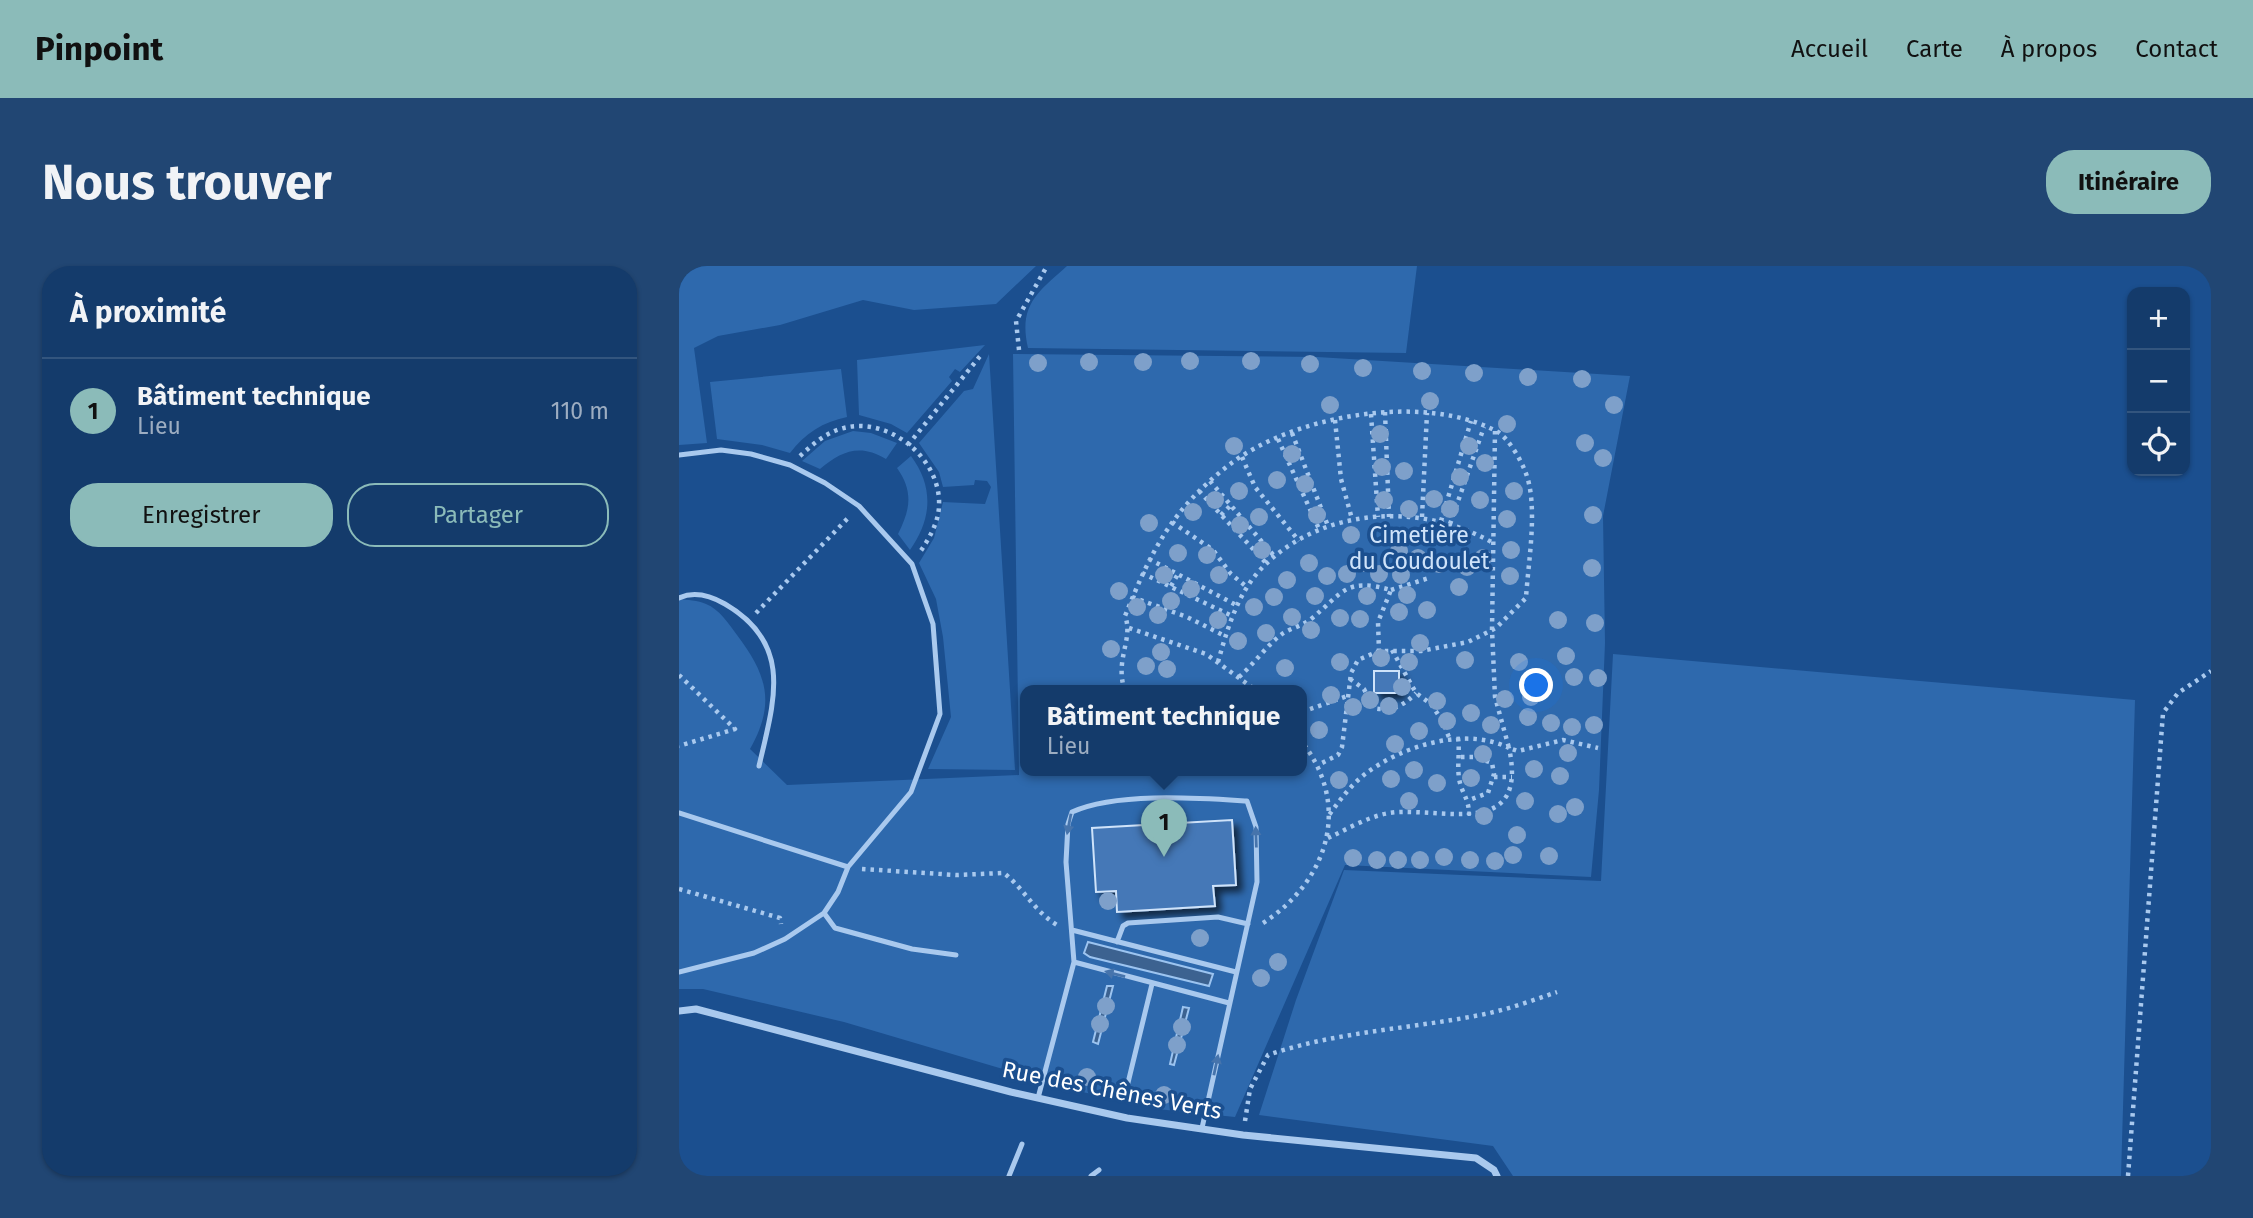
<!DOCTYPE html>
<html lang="fr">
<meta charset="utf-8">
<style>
:root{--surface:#143b6b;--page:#214673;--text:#f1f3f6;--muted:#9dadc1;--line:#33557e;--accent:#8bbbb9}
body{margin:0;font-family:"Fira Sans",sans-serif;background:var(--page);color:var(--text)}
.controls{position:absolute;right:21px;top:21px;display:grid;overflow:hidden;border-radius:14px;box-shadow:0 2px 5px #0004}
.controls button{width:63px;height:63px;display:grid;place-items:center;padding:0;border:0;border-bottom:2px solid var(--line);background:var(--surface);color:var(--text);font:35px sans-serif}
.you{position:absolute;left:858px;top:420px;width:24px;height:24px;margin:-18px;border:5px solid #fff;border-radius:50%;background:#1a73e8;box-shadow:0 0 0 10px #1a73e833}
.badge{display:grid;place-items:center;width:46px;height:46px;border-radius:50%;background:var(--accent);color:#111;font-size:23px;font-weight:700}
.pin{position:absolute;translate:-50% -58px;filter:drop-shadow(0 2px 4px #0008)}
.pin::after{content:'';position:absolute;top:37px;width:24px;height:21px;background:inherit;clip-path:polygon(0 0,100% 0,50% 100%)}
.popup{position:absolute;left:341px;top:419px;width:287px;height:91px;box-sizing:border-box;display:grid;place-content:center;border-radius:14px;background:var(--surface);filter:drop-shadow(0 2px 5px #0005);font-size:23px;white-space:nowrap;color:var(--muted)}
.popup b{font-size:26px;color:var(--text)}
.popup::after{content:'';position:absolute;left:50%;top:100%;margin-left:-14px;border:14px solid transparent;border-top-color:var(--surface)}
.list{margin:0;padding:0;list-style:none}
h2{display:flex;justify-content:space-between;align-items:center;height:91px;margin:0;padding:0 28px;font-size:30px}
h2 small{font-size:23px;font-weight:400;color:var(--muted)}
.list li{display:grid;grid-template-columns:46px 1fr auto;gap:21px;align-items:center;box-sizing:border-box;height:105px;padding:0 28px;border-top:2px solid var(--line)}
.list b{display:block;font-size:26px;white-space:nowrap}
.list p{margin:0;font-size:23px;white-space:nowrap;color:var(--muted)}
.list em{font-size:23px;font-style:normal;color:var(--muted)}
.actions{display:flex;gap:14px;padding:21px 28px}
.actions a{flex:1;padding:16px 0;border:2px solid var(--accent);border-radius:28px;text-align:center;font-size:24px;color:var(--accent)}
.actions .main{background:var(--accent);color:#111}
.icon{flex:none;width:38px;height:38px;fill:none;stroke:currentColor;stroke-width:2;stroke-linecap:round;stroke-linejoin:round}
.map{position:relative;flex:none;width:1532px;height:910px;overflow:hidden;border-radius:28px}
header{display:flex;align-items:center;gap:42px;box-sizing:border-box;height:98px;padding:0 35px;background:var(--accent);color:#111}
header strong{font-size:33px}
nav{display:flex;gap:38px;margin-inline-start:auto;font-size:24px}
.intro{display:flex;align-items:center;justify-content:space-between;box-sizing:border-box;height:168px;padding:0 42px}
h1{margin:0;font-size:49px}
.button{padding:18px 32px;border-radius:28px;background:var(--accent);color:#111;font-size:24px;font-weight:700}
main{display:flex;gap:42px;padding:0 42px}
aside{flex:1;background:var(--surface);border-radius:28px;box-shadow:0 2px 5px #0004}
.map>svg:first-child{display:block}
</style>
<header>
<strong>Pinpoint</strong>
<nav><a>Accueil</a><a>Carte</a><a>À propos</a><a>Contact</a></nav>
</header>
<div class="intro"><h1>Nous trouver</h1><a class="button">Itinéraire</a></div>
<main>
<aside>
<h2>À proximité<small></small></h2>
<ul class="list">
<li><span class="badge">1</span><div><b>Bâtiment technique</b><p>Lieu</p></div><em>110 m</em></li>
</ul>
<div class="actions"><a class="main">Enregistrer</a><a>Partager</a></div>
</aside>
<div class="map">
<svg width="1532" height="910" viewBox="0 0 1532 910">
<defs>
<filter id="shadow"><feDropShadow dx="6" dy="6" stdDeviation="3.5" flood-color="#0009"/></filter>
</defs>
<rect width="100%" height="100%" fill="#1b4f8f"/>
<path fill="#2e69ad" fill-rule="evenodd" d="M0,0h357l-40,38 -82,6 -51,-10 -83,25 -62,11 -24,12 13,95 -28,2z
M388,0h350l-11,87 -378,-5c-10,-43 10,-56 39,-82z
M306,79l-25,27 -5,-3 -6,8 3,4 -45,52 -16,-9 -32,-9 -2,-55z
M310,88l26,416 -87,-1 23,-52 -8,-80 -7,-38 -17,-36 15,-25 9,-36 42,2 6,-17 -4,-6 -12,-1 -1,5 -31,2 -4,-15 -20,-29 45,-52 9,-2z
M334,88l304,3 313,19 -27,140 2,127 -6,147 -8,87 -246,-12 -110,252 -78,-8 -83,-19 -230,-68 -141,-33h-24v-390c8,1 19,1 27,5 13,5 23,20 31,31 30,40 39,68 13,114l37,36 232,-10zM347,425h276v80h-276z
M162,103l6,48c-24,5 -42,16 -57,36l-28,-8 -45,-6 -7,-57z
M174,165l18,2 26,10 -11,16c-26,-16 -45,-8 -66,10l-18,-8 23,-20z
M232,190c23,31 21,63 -1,94l-12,-16c12,-24 16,-42 -1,-66z
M934,388l522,46 -14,476h-608l-20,-30 -234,-31 37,-115 48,-130 257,11z"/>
<path fill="#3c6290" stroke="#9cc4f0" stroke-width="2" d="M409,676l125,32 -4,12 -119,-29 -6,-4z
M428,720h6l-15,58 -5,-2z
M504,741l6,1 -15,57 -4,-1z"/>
<path fill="#4478b7" stroke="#cfe3fa" stroke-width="2" filter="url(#shadow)" d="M695,405h25v22h-25z
M553,554l4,65 -23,1 2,20 -98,6 -1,-21 -20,1 -4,-64z"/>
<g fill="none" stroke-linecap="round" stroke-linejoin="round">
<path stroke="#a9c9ee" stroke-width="4.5" stroke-dasharray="3.5 5" stroke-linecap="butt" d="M340,84l-3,-29 31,-55
M706,146l4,105
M692,148l7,103
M656,154l6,59 11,40
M816,165l-3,199 3,67 14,51 9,3 45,-11 35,8
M613,167l36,93
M599,173l41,90
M229,179l73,-90
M121,190c12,-11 24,-22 40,-27 47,-15 102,29 99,78 -1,16 -10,32 -19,45
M563,191l13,30 44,54
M531,215l65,76
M520,225l68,73
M542,249l10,-10
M743,251l5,-104
M762,255l30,-100
M493,256l41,28 18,24 17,14
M771,258l34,-97
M470,293l89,47
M463,307l90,43
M492,320l7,-12
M712,324l38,-12
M453,331l55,20 38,19
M77,347l94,-97
M450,362l77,26 51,37
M713,384l24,43 15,11 12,18 7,18
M539,396c9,-32 19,-67 42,-92 59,-63 161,-69 233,-27
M0,409l56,54 -56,17
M560,411c15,-13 28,-32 43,-43 9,-6 20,-8 29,-15 32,-26 34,-42 80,-29l-13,32 1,29
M671,413l14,10 9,19c19,4 30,-2 43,-15
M446,425c-11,-31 9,-52 0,-75 26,-65 47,-107 104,-151 64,-50 196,-73 269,-33 10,6 23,28 27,39 14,33 3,92 1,127l-30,30 -28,14 -47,9h-42l-21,9 -7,13 -9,74 -4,8 -20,10
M623,446l45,-16
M779,472c2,14 -1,26 1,40 2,15 10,19 10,37
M782,491h14l17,6 2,11 -6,19 -19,7
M815,511h18
M649,572c22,-10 45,-25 71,-26 52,-2 129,24 110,-64 -44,-22 -107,-2 -144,26 -15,12 -25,26 -36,41
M183,603l94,6 48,-2c22,18 29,37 53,52
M0,623l101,29 1,6
M584,657c65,-42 89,-117 39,-181
M566,855l5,-32 18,-34c70,-24 144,-26 217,-41 24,-5 49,-14 72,-22
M1449,910l35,-463 15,-20 33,-22"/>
<path stroke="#a9c9ee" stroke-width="5" d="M0,189l42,-5 30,4 39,11 35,18 34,23 53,58 21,60 7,90 -29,78 -63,75 -10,25 -14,21 -39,26 -31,14 -75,19
M0,332c15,-7 32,-2 46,6 69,40 49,97 34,162
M0,547l169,54
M145,647l11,15 77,21 44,6
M393,664l164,42
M438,676l6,-16 5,-3 90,-6 30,7
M395,696l-8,-100 2,-38 4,-12c44,-20 126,-14 175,-11l9,26 1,55 -55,246
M447,825l26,-107
M359,832l36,-136 155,41
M330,910l13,-32
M412,910l8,-6"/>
<path stroke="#a9c9ee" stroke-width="7" d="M0,745l17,-2 315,83 116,26 116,17 233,23 18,12 3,6"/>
</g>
<g fill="#7ea0ca">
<circle cx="511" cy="95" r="9"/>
<circle cx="572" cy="95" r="9"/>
<circle cx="410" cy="96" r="9"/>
<circle cx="464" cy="96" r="9"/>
<circle cx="359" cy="97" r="9"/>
<circle cx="631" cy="98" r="9"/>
<circle cx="684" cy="102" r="9"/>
<circle cx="743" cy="105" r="9"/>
<circle cx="795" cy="107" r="9"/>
<circle cx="849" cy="111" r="9"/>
<circle cx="903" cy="113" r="9"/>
<circle cx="751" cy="135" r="9"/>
<circle cx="651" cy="139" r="9"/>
<circle cx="935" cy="139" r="9"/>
<circle cx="828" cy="158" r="9"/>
<circle cx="701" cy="168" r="9"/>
<circle cx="906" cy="177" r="9"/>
<circle cx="555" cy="180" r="9"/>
<circle cx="790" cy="180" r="9"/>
<circle cx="613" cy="188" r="9"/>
<circle cx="924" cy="192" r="9"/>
<circle cx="806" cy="197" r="9"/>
<circle cx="703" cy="201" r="9"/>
<circle cx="725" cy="205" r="9"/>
<circle cx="781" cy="211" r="9"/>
<circle cx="598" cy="214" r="9"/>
<circle cx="626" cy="218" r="9"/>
<circle cx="560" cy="225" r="9"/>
<circle cx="835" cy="225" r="9"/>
<circle cx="755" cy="233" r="9"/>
<circle cx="536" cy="234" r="9"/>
<circle cx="705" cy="234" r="9"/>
<circle cx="801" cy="234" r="9"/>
<circle cx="730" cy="243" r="9"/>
<circle cx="771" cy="243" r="9"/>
<circle cx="514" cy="246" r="9"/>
<circle cx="638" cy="249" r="9"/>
<circle cx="914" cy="249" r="9"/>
<circle cx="580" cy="251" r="9"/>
<circle cx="828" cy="253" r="9"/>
<circle cx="470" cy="257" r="9"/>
<circle cx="561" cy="259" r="9"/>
<circle cx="672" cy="269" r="9"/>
<circle cx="751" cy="271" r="9"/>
<circle cx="583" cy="284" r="9"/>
<circle cx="832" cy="284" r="9"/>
<circle cx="720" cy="285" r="9"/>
<circle cx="499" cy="287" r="9"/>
<circle cx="528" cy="289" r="9"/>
<circle cx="739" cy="292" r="9"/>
<circle cx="804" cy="292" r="9"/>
<circle cx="630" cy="297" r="9"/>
<circle cx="684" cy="297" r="9"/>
<circle cx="760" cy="298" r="9"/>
<circle cx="788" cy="301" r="9"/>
<circle cx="913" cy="302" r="9"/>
<circle cx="668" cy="308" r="9"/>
<circle cx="700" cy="308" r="9"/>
<circle cx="485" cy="309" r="9"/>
<circle cx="540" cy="309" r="9"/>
<circle cx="722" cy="309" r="9"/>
<circle cx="648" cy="310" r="9"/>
<circle cx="831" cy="310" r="9"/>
<circle cx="608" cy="314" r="9"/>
<circle cx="780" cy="321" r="9"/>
<circle cx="512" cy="323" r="9"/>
<circle cx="440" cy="325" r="9"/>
<circle cx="728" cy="329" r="9"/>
<circle cx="636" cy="330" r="9"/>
<circle cx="688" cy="330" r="9"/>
<circle cx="595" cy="331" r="9"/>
<circle cx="492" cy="335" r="9"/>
<circle cx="458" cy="341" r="9"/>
<circle cx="575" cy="341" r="9"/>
<circle cx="748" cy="344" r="9"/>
<circle cx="720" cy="346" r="9"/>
<circle cx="479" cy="349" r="9"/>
<circle cx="613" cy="351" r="9"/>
<circle cx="661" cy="352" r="9"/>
<circle cx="681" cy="353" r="9"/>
<circle cx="539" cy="354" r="9"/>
<circle cx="879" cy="354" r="9"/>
<circle cx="916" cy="357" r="9"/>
<circle cx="632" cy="364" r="9"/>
<circle cx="587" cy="367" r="9"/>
<circle cx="559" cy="375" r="9"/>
<circle cx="741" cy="377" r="9"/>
<circle cx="432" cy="383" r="9"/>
<circle cx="482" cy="386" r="9"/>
<circle cx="887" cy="390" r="9"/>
<circle cx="702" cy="392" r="9"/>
<circle cx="786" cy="394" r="9"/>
<circle cx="661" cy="396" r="9"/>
<circle cx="730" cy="396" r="9"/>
<circle cx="840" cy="396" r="9"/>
<circle cx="467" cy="400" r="9"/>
<circle cx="606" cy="402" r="9"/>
<circle cx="488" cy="403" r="9"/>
<circle cx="895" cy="411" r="9"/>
<circle cx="919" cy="412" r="9"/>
<circle cx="723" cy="421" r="9"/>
<circle cx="652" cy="429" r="9"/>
<circle cx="852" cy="431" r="9"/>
<circle cx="826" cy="433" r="9"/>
<circle cx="691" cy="434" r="9"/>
<circle cx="758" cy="435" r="9"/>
<circle cx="710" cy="440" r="9"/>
<circle cx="674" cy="441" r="9"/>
<circle cx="792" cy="447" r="9"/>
<circle cx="849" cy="451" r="9"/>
<circle cx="768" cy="455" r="9"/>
<circle cx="872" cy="457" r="9"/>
<circle cx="812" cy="459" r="9"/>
<circle cx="915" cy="459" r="9"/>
<circle cx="893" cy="461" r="9"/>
<circle cx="640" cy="464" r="9"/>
<circle cx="740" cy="465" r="9"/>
<circle cx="716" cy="478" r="9"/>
<circle cx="889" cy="487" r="9"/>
<circle cx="804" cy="488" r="9"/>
<circle cx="855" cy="503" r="9"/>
<circle cx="735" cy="504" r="9"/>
<circle cx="881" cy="510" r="9"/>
<circle cx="792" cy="512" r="9"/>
<circle cx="712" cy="513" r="9"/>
<circle cx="660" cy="514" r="9"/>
<circle cx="758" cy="517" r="9"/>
<circle cx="730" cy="535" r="9"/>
<circle cx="846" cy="535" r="9"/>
<circle cx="896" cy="541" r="9"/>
<circle cx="879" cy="548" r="9"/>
<circle cx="805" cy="550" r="9"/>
<circle cx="838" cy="569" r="9"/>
<circle cx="834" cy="589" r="9"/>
<circle cx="870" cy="590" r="9"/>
<circle cx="765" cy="591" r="9"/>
<circle cx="674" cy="592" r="9"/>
<circle cx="698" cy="594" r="9"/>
<circle cx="719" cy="594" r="9"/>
<circle cx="741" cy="594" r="9"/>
<circle cx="791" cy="594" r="9"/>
<circle cx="816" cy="595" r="9"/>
<circle cx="429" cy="635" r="9"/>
<circle cx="521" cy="672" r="9"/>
<circle cx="599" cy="696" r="9"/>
<circle cx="582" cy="712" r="9"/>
<circle cx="427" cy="740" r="9"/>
<circle cx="421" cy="758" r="9"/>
<circle cx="503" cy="761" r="9"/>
<circle cx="498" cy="779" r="9"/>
<circle cx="408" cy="811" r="9"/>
<circle cx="485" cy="829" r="9"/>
</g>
<defs><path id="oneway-solid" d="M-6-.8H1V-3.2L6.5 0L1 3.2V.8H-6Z" transform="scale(1.75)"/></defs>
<g fill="#4674ac">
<use href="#oneway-solid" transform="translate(390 558) rotate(101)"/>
<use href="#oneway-solid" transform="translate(577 571) rotate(-92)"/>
<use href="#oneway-solid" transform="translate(436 708) rotate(-165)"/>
<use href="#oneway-solid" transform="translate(537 799) rotate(-78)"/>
</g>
<g text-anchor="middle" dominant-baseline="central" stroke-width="7" stroke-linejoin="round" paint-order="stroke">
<g font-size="23" fill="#cfe3fa" stroke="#1b4f8f">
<text x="740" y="269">Cimetière<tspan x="740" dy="26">du Coudoulet</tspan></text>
</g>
<g font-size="23" fill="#fff" stroke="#1b4f8f">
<text transform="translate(433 824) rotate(11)">Rue des Chênes Verts</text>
</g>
</g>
</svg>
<div class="controls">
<button>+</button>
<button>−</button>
<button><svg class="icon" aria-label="locate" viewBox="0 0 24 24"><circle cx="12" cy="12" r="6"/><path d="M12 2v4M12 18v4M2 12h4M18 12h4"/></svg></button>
</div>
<div class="you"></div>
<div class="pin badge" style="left:485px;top:591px">1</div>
<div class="popup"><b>Bâtiment technique</b>Lieu</div>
</div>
</main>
